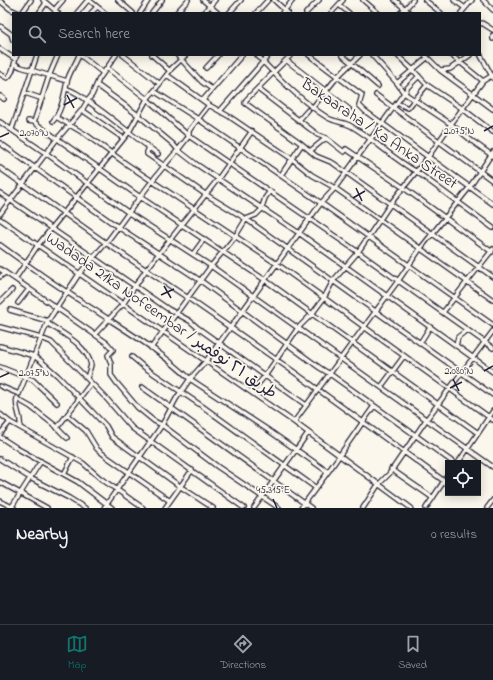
<!DOCTYPE html>
<meta charset="utf-8">
<style>
:root{--surface:#171b24;--page:#242831;--text:#f1f3f6;--muted:#9ea1a6;--line:#363941;--accent:#0f766e}
body{margin:0;font-family:"Indie Flower","Playpen Sans Arabic",sans-serif;background:var(--page);color:var(--text)}
.controls{position:absolute;right:12px;bottom:12px;display:grid;overflow:hidden;border-radius:0px;box-shadow:0 2px 10px #0003}
.controls button{width:36px;height:36px;display:grid;place-items:center;padding:0;border:0;border-bottom:1px solid var(--line);background:var(--surface);color:var(--text);font:20px sans-serif}
.list{margin:0;padding:0;list-style:none}
h2{display:flex;justify-content:space-between;align-items:center;height:52px;margin:0;padding:0 16px;font-size:17px}
h2 small{font-size:13px;font-weight:400;color:var(--muted)}
.icon{flex:none;width:22px;height:22px;fill:none;stroke:currentColor;stroke-width:2;stroke-linecap:round;stroke-linejoin:round}
.map{position:relative;flex:none;width:493px;height:508px;overflow:hidden}
.search{position:absolute;background:var(--surface);box-shadow:0 2px 10px #0003;left:12px;right:12px;top:12px;height:44px;display:flex;align-items:center;gap:10px;box-sizing:border-box;padding:0 14px;border-radius:0px;color:var(--muted);font-size:15px}
.sheet{height:116px;background:var(--surface)}
nav{display:flex;justify-content:space-around;align-items:center;box-sizing:border-box;height:56px;border-top:1px solid var(--line);background:var(--surface);font-size:11px;color:var(--muted)}
nav a{display:grid;justify-items:center;gap:2px}
nav .on{color:var(--accent)}
.map>svg:first-child{display:block}
</style>
<div class="map">
<svg width="493" height="508" viewBox="0 0 493 508">
<rect width="100%" height="100%" fill="#fbf7ec"/>
<filter id="ink" filterUnits="userSpaceOnUse"><feTurbulence type="fractalNoise" baseFrequency=".025" numOctaves="2"/><feDisplacementMap in="SourceGraphic" scale="8" xChannelSelector="R" yChannelSelector="G"/><feConvolveMatrix kernelMatrix="1 2 1 2 8 2 1 2 1" color-interpolation-filters="sRGB"/></filter>
<g filter="url(#ink)">
<g fill="none" stroke-linecap="round" stroke-linejoin="round">
<g stroke="#22223b" stroke-width="6">
<path id="minor" d="M43,0l15,13
M89,0l16,13
M118,0l15,13
M203,0l15,13
M274,0l14,13
M363,0l15,13
M395,0l10,9 8,-9
M425,0l16,13
M454,0l11,8
M483,0l10,10
M0,1l10,8 9,4
M339,5l10,8
M55,12l1,-4 7,-8
M22,13l9,-13
M39,13l7,-10
M77,13l11,-13
M91,13l6,-6
M140,13l8,-12
M152,13l10,-13
M176,13l12,-13
M203,13l12,-13
M229,13l12,-13
M256,13l12,-13
M282,13l11,-13
M306,13l13,-13
M331,13l12,-13
M400,13l5,-4 5,4
M461,13l11,-13
M480,24l2,-1 11,7
M0,26l11,8 2,6
M493,35v4
M0,49l15,10
M480,54l13,24
M80,55l23,18
M123,55l37,29
M152,55l18,16
M177,55l25,27 10,7
M257,55c20,22 45,47 71,63 7,4 16,4 23,8 23,13 42,33 66,46l76,56
M291,55l-45,45 -1,3 57,41 14,12 17,7 160,114
M309,55l53,40 -3,10 6,6 128,93
M342,55l36,31
M372,55l25,28
M397,55l16,15 14,15 36,24 30,23
M425,55l15,15 53,39
M451,55l32,26
M286,60l63,49
M15,64l6,3 46,14
M107,68l40,31 42,37
M206,68l12,-13
M441,70l9,-1 20,-14
M0,74l7,4c8,-6 6,-15 10,-23
M167,75l42,30 21,12 62,42 20,16 23,13 158,112
M97,85l41,30 35,29 5,6 11,-14 169,116 84,60 2,-1 49,-62
M67,89c11,3 19,11 29,18 21,15 41,32 62,47
M258,89l60,46 8,3 18,14 2,-3 58,39 88,64
M154,91l18,-23 14,-13
M25,93l18,6
M404,93l47,31 21,17 21,15
M405,93l2,-5 12,-12
M376,95l117,86
M0,96l4,3
M203,100l39,-45
M397,103l11,5 19,-23
M313,107l25,-31 22,-21
M82,110l41,28
M220,111l49,-56
M56,117l29,17 40,29 152,101 216,156
M28,121l6,1 8,6 98,69 125,83 213,153
M53,121c9,-10 11,-27 14,-39 2,-10 9,-18 12,-27
M298,121l10,-11
M0,122l47,32 82,59 82,53 282,201
M34,122l15,-46 9,-21
M12,129l25,-74
M189,136v-5l2,-3 18,-23
M0,143l118,84 83,54 119,87 10,6 124,89
M149,148l-2,4v2l58,40 41,25 247,176
M310,151l16,-13
M0,168l106,75c24,-31 45,-64 72,-93l18,14 103,69 194,139
M281,175l21,-31
M0,193l168,116 22,12 8,7 108,77
M0,214l57,-75 25,-29 6,-10 4,-5 7,-16 17,-24
M0,219l294,203 117,86
M0,245c30,22 61,44 93,64 33,22 68,42 97,70l16,-18 115,-158 14,-15 69,-95 -7,-10 30,-25
M193,254l11,-15
M0,269l15,10 23,-34 91,-113 18,-33 7,-8 44,28 123,84 172,122
M0,277l5,-4
M15,279l92,64 6,7 -5,5 3,9v11l5,7 22,26 16,13 8,4 56,42 61,41
M0,302l12,-12
M18,303l11,-14
M10,310l38,11
M442,312l51,36
M47,323c16,11 40,22 44,42l-4,13
M0,327l41,11 10,4 55,56 26,30 112,80
M95,334l28,-30 23,-34 72,-91 34,-48
M420,343l10,-16
M0,346l34,10 7,5 17,15 48,50 6,11 69,50 32,21
M456,346l2,-9 9,-7
M151,348l60,-82 24,-29 11,-18 10,-4 5,-5 4,-12 5,-7
M132,357l12,10 58,39 114,82
M0,367l33,13 24,23
M0,386l19,8 29,-73 31,-47 27,-31 82,55 106,74 150,109
M142,387l169,121
M381,387l23,-31
M251,392l14,-16 33,-48 14,-14 12,-16 9,-17 25,-29 33,-49 37,-46 23,-33 32,-43 10,-6
M17,398c-3,10 5,18 3,28
M17,399l14,8 26,20
M0,414l10,8 73,41 17,15 43,30
M67,415l19,16 11,18 10,8 63,44
M294,422l104,-141 22,-32 49,-61 24,-36
M0,434l10,-12
M0,437l20,13 58,32 34,26
M67,438l-10,-10 34,-45
M0,459l30,19 39,20 16,10
M458,463l35,-52
M391,469l42,29
M64,474l9,-17
M0,482l47,26
M0,501l14,7
M11,508l30,-47
M104,508l58,-83 14,-26 14,-20 78,51 60,42
M165,508l27,-38
M254,508l54,-75
M301,508l27,-36 46,-66
M363,508l15,-23 11,-11 37,-54 67,-89
M426,508l22,-33
M487,508l6,-8"/>
</g>
<use href="#minor" stroke="#fbf7ec" stroke-width="3.5"/>
</g>
</g>
<path fill="none" stroke="#22223b" stroke-width="1.5" d="M67,95l7,13M64,105l13,-7M484,131l9,-5M0,137l9,-4M356,188l6,13M353,198l12,-7M164,286l7,12M161,295l13,-6M484,371l9,-5M0,377l9,-4M453,379l6,12M450,388l12,-6M273,499l4,9"/>
<g text-anchor="middle" dominant-baseline="central" stroke-width="3.5" stroke-linejoin="round" paint-order="stroke">
<g font-size="16" fill="#22223b" stroke="#fbf7ec">
<text transform="translate(379 134) rotate(34)">Bakaaraha / Ka Anka Street</text>
<text transform="translate(161 316) rotate(35)">Wadada 21ka Nofeembar / طريق ٢١ نوفمبر</text>
</g>
</g>
<g font-size="10" text-anchor="middle" fill="#22223b" stroke="#fbf7ec" stroke-width="3.5" stroke-linejoin="round" paint-order="stroke">
<text x="459" y="134">2.075°N</text>
<text x="34" y="136">2.070°N</text>
<text x="459" y="374">2.080°N</text>
<text x="34" y="376">2.075°N</text>
<text x="273" y="493">45.315°E</text>
</g>
</svg>
<div class="controls">
<button><svg class="icon" aria-label="locate" viewBox="0 0 24 24"><circle cx="12" cy="12" r="6"/><path d="M12 2v4M12 18v4M2 12h4M18 12h4"/></svg></button>
</div>
<div class="search"><svg class="icon" aria-label="search" viewBox="0 0 24 24"><circle cx="10" cy="10" r="6"/><path d="M15 15l6 6"/></svg>Search here</div>
</div>
<section class="sheet">
<h2>Nearby<small>0 results</small></h2>
<ul class="list">
</ul>
</section>
<nav>
<a class="on"><svg class="icon" aria-label="map" viewBox="0 0 24 24"><path d="M3 6l6-2 6 2 6-2v14l-6 2-6-2-6 2zM9 4v14M15 6v14"/></svg>Map</a>
<a><svg class="icon" aria-label="directions" viewBox="0 0 24 24"><path d="M12 3l9 9-9 9-9-9zM9 14v-3h6M13 9l2 2-2 2"/></svg>Directions</a>
<a><svg class="icon" aria-label="saved" viewBox="0 0 24 24"><path d="M7 4h10v16l-5-4-5 4z"/></svg>Saved</a>
</nav>
